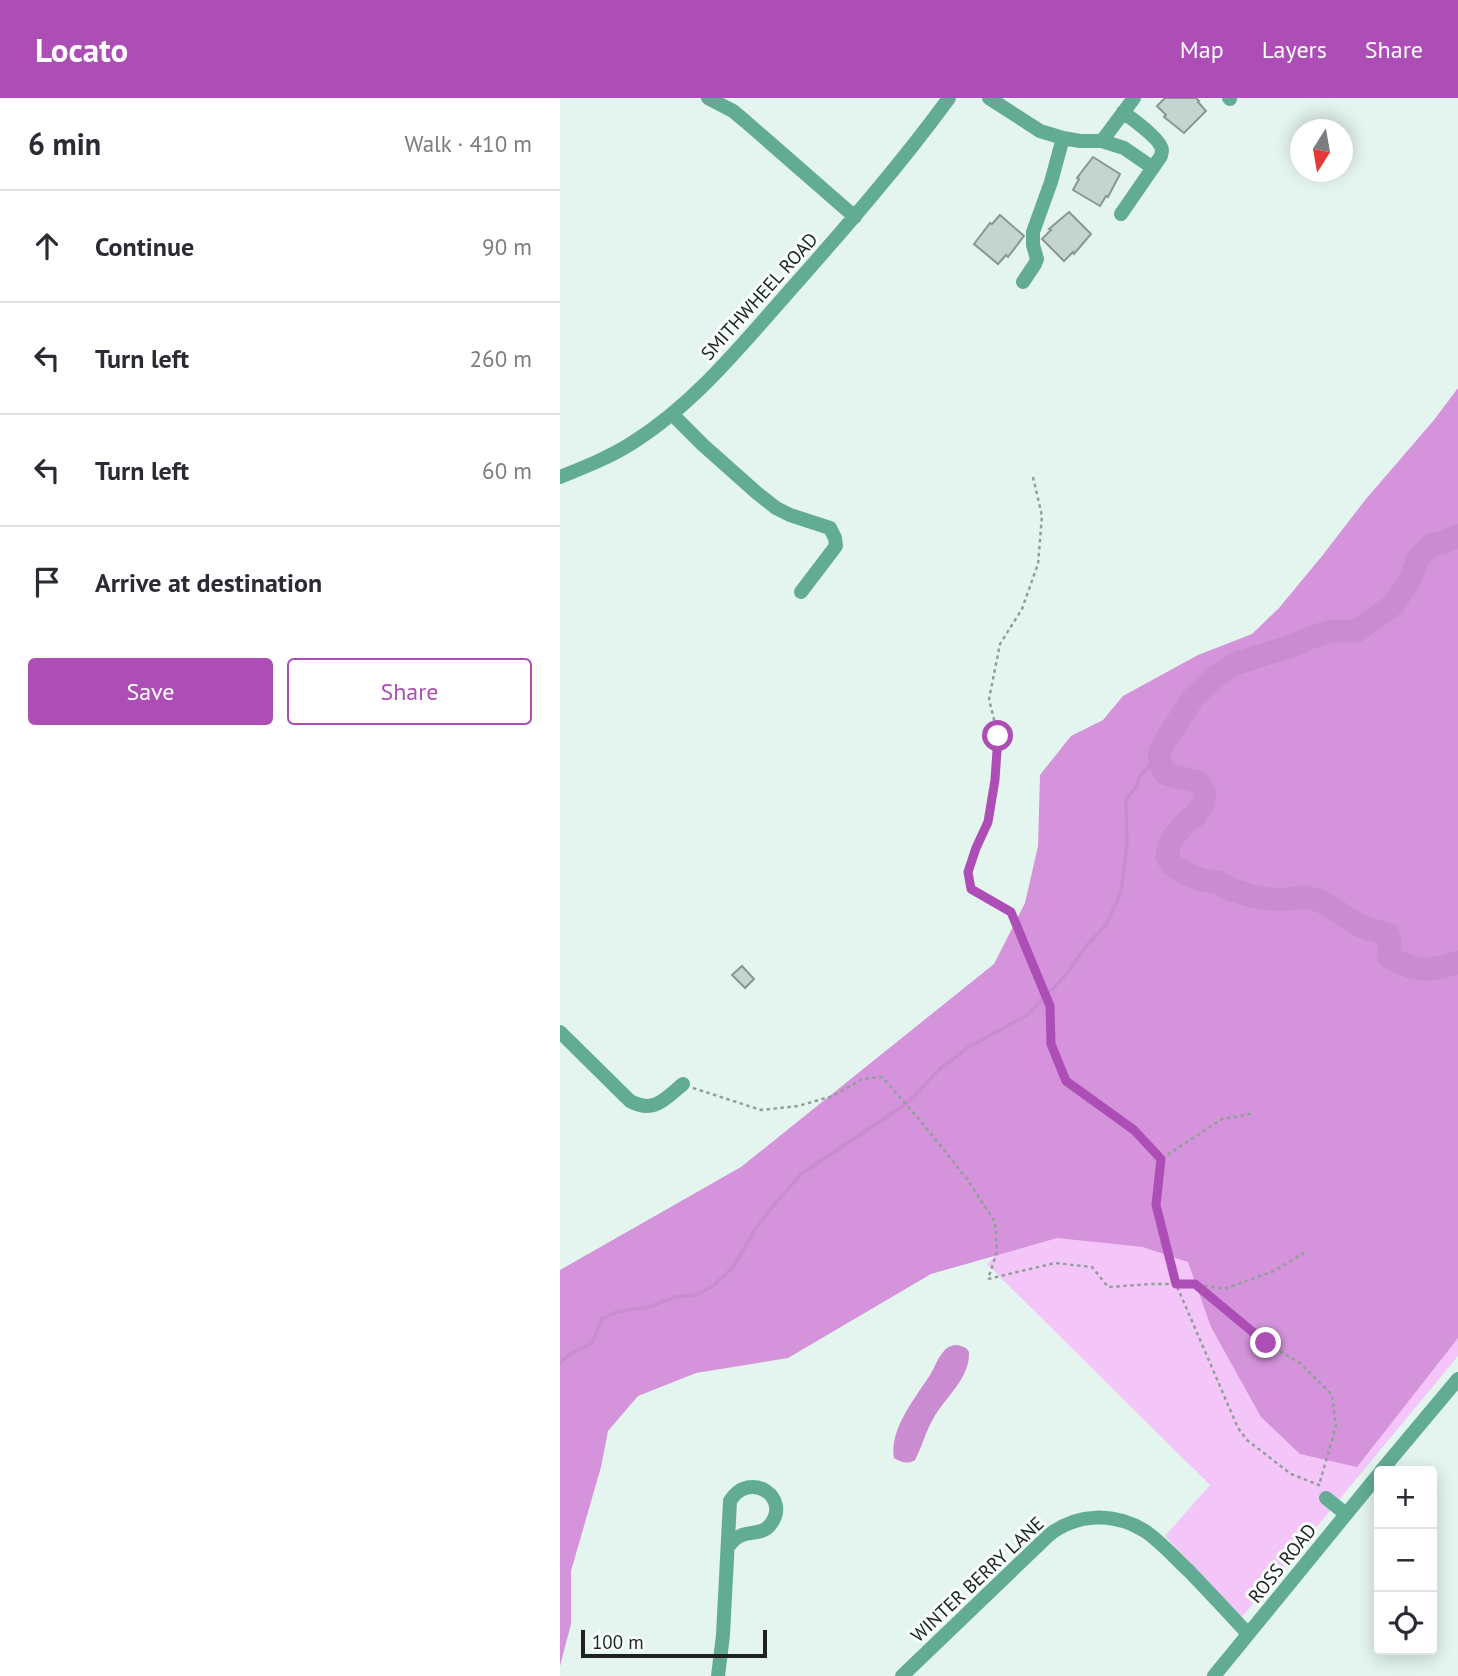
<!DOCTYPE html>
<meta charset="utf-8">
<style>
:root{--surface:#fff;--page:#f2f2f3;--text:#2b2b33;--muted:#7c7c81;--line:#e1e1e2;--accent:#ad4eb7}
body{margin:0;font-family:"PT Sans",sans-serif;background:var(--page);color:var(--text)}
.controls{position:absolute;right:21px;bottom:21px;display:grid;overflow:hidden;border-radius:7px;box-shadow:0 4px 18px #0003}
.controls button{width:63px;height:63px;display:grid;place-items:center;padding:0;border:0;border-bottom:2px solid var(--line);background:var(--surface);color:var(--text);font:35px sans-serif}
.compass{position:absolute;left:730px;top:21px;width:63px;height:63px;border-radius:50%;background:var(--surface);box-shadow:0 4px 18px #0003;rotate:191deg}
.scale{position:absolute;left:21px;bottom:18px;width:186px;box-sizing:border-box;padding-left:7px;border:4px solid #1c2220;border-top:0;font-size:19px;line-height:24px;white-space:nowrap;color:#1c2220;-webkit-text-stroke:5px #f8fefc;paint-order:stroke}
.stop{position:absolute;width:21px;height:21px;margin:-16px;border:5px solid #ad4eb7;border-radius:50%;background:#fff}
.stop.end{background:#ad4eb7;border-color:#fff;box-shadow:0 2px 7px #0008}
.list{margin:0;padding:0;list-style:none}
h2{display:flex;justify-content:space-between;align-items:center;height:91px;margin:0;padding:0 28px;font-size:30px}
h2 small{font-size:23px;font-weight:400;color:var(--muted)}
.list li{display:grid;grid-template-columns:46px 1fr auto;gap:21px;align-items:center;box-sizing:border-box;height:112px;padding:0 28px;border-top:2px solid var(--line)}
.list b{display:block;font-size:26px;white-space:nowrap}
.list em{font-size:23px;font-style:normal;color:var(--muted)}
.actions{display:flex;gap:14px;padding:21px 28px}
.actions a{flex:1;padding:16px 0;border:2px solid var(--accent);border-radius:7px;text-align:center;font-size:24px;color:var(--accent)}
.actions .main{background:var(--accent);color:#fff}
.icon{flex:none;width:38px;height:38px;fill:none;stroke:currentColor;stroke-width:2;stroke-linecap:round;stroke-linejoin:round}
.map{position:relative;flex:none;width:898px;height:1578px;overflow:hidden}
header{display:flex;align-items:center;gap:42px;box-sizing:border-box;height:98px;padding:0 35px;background:var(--accent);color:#fff}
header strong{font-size:33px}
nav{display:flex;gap:38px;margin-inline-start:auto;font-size:24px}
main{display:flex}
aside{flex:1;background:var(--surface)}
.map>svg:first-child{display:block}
</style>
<header>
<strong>Locato</strong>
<nav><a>Map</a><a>Layers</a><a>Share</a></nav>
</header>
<main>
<aside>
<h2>6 min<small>Walk · 410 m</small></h2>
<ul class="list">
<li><svg class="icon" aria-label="ahead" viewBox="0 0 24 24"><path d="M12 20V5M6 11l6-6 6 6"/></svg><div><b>Continue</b></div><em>90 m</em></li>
<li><svg class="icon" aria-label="left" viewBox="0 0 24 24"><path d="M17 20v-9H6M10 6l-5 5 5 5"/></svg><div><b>Turn left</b></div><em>260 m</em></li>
<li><svg class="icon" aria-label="left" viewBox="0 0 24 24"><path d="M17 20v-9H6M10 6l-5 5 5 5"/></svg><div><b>Turn left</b></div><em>60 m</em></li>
<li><svg class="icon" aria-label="arrive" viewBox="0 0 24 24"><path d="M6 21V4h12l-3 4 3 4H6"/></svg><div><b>Arrive at destination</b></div></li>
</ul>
<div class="actions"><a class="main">Save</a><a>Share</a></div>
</aside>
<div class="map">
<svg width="898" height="1578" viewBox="0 0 898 1578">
<rect width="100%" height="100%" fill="#e4f4ee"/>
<path fill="#f3c5f8" d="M621,967l277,210v81l-216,261 -77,-81 45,-51 -223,-221z"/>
<path fill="#d493db" d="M898,290v950l-101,129 -57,-13 -39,-37 -50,-90 -23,-65 -45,-15 -86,-9 -126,36 -143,84 -92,15 -58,23 -30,35 -7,36 -30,104v53l-11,42v-396l181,-103 253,-203 31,-61 13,-57 2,-71 31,-39 32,-16 20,-24 75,-41 54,-21 27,-26 43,-52 44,-57 68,-79z"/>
<path fill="#cb8bd1" d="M398,1247l8,3 3,4c1,27 -24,45 -36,67 -8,14 -11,28 -18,41 -8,5 -14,2 -21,-2 -5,-29 22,-61 36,-83 5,-8 8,-18 14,-24 4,-5 9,-6 14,-6z"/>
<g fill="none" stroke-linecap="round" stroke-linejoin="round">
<path stroke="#cb8bd1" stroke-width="3.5" d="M0,1265l10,-9 22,-11 10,-24 14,-7 33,-5 26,-10 21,-2 17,-9 20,-19 22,-37 17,-23 29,-33 105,-70 34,-35 29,-22 58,-32 39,-40 21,-30 19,-20 15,-33 1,-8 5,-38 -1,-47 11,-13 2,-9 20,-21"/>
<path stroke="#cb8bd1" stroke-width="23" d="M898,438l-14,6 -12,3 -14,13 -7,20 -17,26 -37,27h-26l-22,7 -17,8 -58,18 -21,15 -20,19 -31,48 -3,10 2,10 5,8 32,8 7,10 -1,10 -9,14 -7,4 -17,20 -4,16 4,8 17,11 15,5 16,2 10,7 23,7 24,4 29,-3 16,4 41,26 26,7 2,9 -2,13c25,16 42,17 70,6"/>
</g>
<path fill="#c5d4cf" stroke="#899792" stroke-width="2" d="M605,0h31l3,3 -1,1 8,9 -22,22 -20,-16 2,-2 -9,-9z
M533,59l27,17 -12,23 -2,-1 -6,10 -27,-16 6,-11 -2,-1z
M509,114l22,22 -17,20 -1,-2 -9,9 -22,-22 9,-9 -2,-1z
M440,117l24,21 -16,21 -2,-2 -8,9 -24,-20 16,-21 2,1z
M182,868l12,13 -9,9 -13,-13z"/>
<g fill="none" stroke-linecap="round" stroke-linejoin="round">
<path stroke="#929e9a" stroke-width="2.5" stroke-dasharray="3.5 3.5" stroke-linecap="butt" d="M473,379l9,39 -4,48 -16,45 -22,35 -11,55 9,37 -4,44 -6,42 -12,26 -8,24 3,17 40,23 39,94 1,38 15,37 68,49 27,29
M133,990l68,22 37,-4 35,-10 29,-17 20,-2 38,43 47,59 28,43 2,30 -9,27
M691,1016l-29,5 -61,40 -6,46 21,79h19l29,5 50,-18 31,-19
M428,1181l67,-16 37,4 16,20 45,-3h23l62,144 9,12 44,34 28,11 1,1
M638,1188l68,57 34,20 32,32 4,31 -17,59"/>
<path stroke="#63ac94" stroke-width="14" d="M148,0l25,13 12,10 110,96
M429,0l51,33 23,7 17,3h22l22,7 29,20
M669,0l1,1
M542,43l32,-43
M561,116l40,-58c0,-2 1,-4 1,-6 -1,-11 -30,-31 -39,-38
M463,184l12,-18 2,-5 -4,-14v-13l18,-50 12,-44
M112,316l31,31 54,48 19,15 14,7 40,13 5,10 1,8 -35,46
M0,379c25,-10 50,-20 72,-34 67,-42 116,-106 168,-164 52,-59 103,-118 149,-181
M0,934l70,69c24,13 35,-2 53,-17
M821,1373l77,-92
M766,1400l20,16
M158,1578l5,-41 7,-134c20,-32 62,-3 40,24 -8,10 -20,6 -30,11 -5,2 -9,7 -12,11
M342,1578l147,-141c28,-22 65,-23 96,-4 16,11 30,27 44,40 20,21 40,42 59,63
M654,1578l165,-202"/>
</g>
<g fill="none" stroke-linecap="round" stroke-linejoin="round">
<path stroke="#ad4eb7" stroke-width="9" d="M438,638l-3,44 -7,42 -12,26 -8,24 3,17 40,23 39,94 1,38 15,37 68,49 27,29 -5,46 20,79h19l71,59"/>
</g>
<g text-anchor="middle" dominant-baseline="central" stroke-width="6" stroke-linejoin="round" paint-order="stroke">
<g font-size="19" fill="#1c2220" stroke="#f8fefc">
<text transform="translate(199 198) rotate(-48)">SMITHWHEEL ROAD</text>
<text transform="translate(722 1465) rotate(-51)">ROSS ROAD</text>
<text transform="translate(417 1481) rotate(-43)">WINTER BERRY LANE</text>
</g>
</g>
</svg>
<div class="controls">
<button>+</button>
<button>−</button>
<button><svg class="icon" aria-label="locate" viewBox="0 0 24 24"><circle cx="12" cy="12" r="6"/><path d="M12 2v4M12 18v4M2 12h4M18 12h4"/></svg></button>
</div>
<svg class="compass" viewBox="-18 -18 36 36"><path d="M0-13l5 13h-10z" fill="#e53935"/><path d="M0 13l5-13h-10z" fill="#7c7c81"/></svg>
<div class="scale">100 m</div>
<div class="stop" style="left:438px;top:638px"></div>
<div class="stop end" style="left:706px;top:1245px"></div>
</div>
</main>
